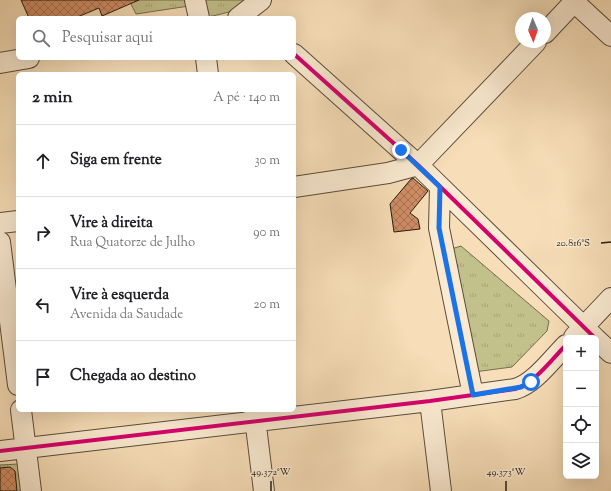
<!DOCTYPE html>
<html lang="pt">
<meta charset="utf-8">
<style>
:root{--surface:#fff;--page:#f6f6f6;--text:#202124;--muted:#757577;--line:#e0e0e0}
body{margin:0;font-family:"Sorts Mill Goudy",serif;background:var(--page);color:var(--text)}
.controls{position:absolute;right:12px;bottom:12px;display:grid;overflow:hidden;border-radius:6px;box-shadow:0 4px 16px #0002}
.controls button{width:36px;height:36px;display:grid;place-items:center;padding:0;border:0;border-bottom:1px solid var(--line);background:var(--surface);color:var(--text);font:20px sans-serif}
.compass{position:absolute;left:515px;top:12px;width:36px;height:36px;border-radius:50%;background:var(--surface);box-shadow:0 4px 16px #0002;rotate:178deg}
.stop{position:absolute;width:12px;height:12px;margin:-9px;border:3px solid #1a73e8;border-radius:50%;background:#fff}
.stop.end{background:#1a73e8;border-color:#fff;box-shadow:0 1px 4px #0008}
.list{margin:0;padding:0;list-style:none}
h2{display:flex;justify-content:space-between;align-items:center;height:52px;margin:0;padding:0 16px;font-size:17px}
h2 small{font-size:13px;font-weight:400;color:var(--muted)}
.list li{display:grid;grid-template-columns:26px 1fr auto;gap:12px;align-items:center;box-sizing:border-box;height:72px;padding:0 16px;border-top:1px solid var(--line)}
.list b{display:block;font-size:15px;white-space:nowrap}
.list p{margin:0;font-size:13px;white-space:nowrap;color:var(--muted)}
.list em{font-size:13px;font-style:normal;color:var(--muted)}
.icon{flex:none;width:22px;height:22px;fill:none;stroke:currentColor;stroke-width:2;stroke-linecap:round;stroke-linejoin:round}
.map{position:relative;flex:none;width:611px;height:491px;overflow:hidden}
.search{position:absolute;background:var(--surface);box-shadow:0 4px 16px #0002;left:16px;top:16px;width:280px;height:44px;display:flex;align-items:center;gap:10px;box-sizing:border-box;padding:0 14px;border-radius:6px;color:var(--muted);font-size:15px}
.panel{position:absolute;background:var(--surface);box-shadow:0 4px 16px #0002;left:16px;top:72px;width:280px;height:340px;border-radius:6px}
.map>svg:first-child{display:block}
</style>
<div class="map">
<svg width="611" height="491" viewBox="0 0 611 491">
<defs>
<pattern id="park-tufts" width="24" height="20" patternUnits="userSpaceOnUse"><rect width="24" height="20" fill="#c2c08b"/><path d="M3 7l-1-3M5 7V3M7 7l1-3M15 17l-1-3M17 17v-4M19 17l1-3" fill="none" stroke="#a7a477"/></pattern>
<pattern id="building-cross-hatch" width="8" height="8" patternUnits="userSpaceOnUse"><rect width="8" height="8" fill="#cf8d65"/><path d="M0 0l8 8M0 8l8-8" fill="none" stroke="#a87252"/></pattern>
</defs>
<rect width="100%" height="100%" fill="#f7deb8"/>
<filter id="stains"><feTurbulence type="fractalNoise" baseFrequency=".005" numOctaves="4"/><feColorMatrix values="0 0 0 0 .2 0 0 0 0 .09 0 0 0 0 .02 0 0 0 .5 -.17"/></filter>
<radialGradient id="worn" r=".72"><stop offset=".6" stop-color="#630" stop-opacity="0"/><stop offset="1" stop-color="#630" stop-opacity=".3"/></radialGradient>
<path fill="url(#park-tufts)" stroke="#746e4e" d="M129,0h117l-17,12 -24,6 -16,-12 -53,8z
M461,246l88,75 -2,10 -35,36 -38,5 -26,-122z
M19,464l3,27h-22v-26z"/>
<path fill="url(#building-cross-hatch)" stroke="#261b10" d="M21,0h118l-37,16 -3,-8 -24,10h-46z
M413,178l15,13 -18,22 8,6 2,10 -26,3 -4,-28 21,-25z
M10,467l5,4 2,20h-17v-23z"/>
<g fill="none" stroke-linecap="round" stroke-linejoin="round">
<g stroke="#5a4c3a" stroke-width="22">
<path id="minor" d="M195,0l4,18
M572,0l39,36
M238,18l23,-18
M545,33l31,-33
M294,54l124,111 177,173
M206,58l2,16
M0,63l29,-5
M294,187l94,-14 30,-8 118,-123
M440,187l-1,41 34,167
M0,223l18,-2
M0,242l18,143
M574,337l37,-39
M596,339l15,14
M430,401l11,90
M21,410l10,81
M254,410l10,81
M0,451l430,-50 85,-12c19,-5 37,-30 51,-44"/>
</g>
<use href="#minor" stroke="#faead1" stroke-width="20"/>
<g stroke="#faead1" stroke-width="6">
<path id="cycleway" d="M294,54l124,111 177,173
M0,451l430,-50 85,-12c19,-5 37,-30 51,-44"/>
</g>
<use href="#cycleway" stroke="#d6006c" stroke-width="4"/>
</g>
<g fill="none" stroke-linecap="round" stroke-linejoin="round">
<path stroke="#1a73e8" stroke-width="5" d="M401,150l39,37 -1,41 34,167 48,-8 10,-5"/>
</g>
<path fill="none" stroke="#261b10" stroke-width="1.5" d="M601,243l10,-1M271,481v10M506,481v10"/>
<g font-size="10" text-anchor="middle" fill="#261b10" stroke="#faead1" stroke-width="3" stroke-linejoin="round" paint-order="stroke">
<text x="573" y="246">20.816°S</text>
<text x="271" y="475">49.372°W</text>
<text x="506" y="475">49.373°W</text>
</g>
<rect width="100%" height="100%" filter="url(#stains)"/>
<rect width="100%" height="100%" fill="url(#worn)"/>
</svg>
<div class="controls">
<button>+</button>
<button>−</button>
<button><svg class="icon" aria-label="locate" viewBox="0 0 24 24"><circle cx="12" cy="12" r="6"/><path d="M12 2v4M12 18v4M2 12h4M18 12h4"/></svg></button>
<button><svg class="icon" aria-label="layers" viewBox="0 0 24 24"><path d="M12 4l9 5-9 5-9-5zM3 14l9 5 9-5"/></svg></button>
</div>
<svg class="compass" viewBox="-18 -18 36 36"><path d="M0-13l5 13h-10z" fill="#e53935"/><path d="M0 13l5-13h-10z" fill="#757577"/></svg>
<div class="stop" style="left:531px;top:382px"></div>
<div class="stop end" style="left:401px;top:150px"></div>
<div class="search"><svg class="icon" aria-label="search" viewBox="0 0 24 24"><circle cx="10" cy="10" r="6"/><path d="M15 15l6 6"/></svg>Pesquisar aqui</div>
<section class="panel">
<h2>2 min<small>A pé · 140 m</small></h2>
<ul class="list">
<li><svg class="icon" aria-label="ahead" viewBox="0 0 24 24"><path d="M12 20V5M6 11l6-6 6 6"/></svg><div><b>Siga em frente</b></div><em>30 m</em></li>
<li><svg class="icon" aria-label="right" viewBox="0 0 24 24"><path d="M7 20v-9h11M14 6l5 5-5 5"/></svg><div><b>Vire à direita</b><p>Rua Quatorze de Julho</p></div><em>90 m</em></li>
<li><svg class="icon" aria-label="left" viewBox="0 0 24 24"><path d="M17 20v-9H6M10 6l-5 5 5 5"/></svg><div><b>Vire à esquerda</b><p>Avenida da Saudade</p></div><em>20 m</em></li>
<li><svg class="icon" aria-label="arrive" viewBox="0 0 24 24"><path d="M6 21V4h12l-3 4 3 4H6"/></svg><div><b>Chegada ao destino</b></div></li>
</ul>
</section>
</div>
